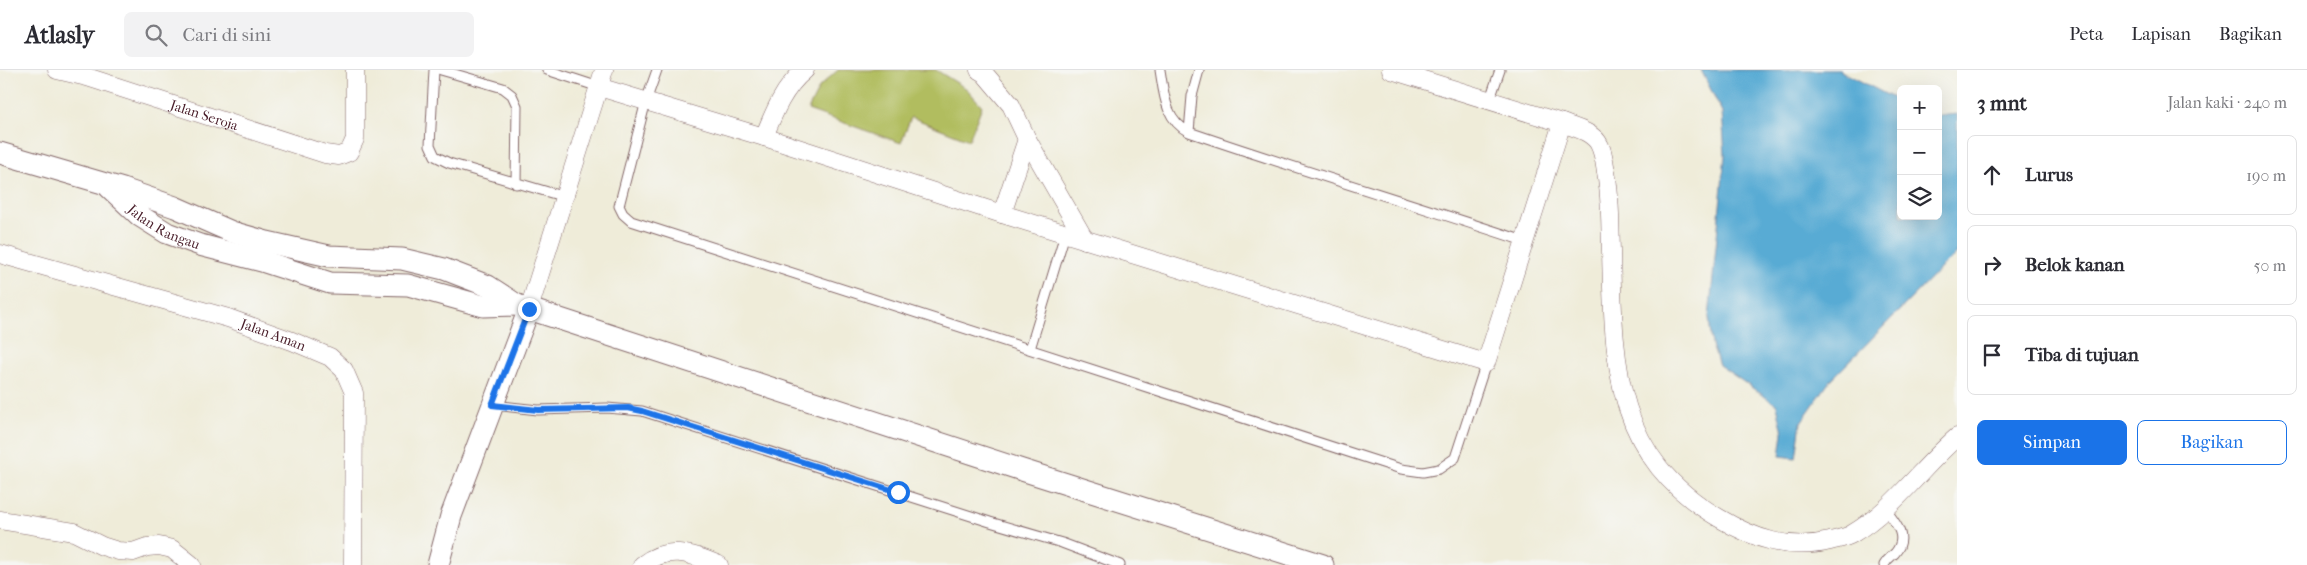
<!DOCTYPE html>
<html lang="id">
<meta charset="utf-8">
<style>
:root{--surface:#fff;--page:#f2f2f3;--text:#2b2b33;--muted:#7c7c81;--line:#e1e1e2;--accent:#1a73e8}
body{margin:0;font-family:"IM FELL French Canon",serif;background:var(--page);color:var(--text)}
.controls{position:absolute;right:15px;top:15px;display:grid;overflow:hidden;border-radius:8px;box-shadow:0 5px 20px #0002}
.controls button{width:45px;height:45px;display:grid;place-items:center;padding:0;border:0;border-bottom:1px solid var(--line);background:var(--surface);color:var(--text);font:25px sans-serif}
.stop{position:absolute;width:15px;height:15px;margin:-11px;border:4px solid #1a73e8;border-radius:50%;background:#fff}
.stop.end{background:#1a73e8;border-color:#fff;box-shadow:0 1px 5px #0008}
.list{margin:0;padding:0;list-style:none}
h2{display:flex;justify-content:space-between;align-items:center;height:65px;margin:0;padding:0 20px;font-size:21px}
h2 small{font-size:16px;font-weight:400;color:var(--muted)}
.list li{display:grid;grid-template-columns:32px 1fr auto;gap:15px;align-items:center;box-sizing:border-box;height:80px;margin:0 10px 10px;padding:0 10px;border:1px solid var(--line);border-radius:8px}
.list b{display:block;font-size:19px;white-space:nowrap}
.list em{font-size:16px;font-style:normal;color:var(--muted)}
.actions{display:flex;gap:10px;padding:15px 20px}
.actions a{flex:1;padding:11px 0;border:1px solid var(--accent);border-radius:8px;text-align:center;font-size:18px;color:var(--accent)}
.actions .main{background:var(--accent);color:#fff}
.icon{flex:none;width:28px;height:28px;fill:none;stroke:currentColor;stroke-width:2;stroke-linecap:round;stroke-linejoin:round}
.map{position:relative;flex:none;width:1957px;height:495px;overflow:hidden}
header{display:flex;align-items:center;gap:30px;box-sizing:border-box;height:70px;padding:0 25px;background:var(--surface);border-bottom:1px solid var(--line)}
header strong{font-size:24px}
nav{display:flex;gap:28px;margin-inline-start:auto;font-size:18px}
.search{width:350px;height:45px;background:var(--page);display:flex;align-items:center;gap:12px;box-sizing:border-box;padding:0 18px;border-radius:8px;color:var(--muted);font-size:19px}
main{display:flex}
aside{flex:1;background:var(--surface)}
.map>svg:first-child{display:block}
</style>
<header>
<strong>Atlasly</strong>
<div class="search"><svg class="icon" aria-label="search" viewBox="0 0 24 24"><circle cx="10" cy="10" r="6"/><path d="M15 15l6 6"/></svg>Cari di sini</div>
<nav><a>Peta</a><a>Lapisan</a><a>Bagikan</a></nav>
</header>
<main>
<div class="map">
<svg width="1957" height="495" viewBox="0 0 1957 495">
<rect width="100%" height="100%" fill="#f6f6f2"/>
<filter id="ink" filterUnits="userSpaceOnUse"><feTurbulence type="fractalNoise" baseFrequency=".02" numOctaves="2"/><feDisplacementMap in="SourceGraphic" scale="10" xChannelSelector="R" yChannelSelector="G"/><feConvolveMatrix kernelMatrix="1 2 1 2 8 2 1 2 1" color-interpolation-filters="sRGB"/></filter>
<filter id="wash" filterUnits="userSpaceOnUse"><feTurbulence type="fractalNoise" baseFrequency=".0096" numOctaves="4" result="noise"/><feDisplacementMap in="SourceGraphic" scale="20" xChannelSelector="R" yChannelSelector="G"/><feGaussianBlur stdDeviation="1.12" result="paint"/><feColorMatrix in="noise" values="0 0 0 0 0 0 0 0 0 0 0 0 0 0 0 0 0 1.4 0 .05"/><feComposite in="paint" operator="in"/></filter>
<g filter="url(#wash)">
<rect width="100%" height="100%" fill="#efecd9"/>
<path fill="#b1bd5f" stroke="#7e6e45" d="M838,0h98l31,19 15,17 -13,34 -58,-23 -10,26 -93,-33 12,-24z"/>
<path fill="#58abd4" stroke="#516580" d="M1701,0h138l62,32v114h37v-100l19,-2v140l-9,7 -118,120 -29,41 -5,36 -16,-2 3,-23 -6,-28 -58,-40 -7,-20 -3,-27 16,-163 -3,-43z"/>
</g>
<g filter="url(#ink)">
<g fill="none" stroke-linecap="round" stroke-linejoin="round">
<g stroke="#846768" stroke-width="11">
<path id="service" d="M434,0l-4,75 5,11 14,7 116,34
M441,0l62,18 9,7 5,11 -1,78
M547,0l52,17
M657,0l-11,31 -27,105 4,8 8,7 770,248 22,3 16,-3 16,-11 31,-95
M1160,0c4,24 5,50 29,62 111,38 224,72 335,109
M1490,29l10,-29
M1189,62l3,-36 7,-26
M1030,279l35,-115
M493,335l45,5 69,-2 35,3 348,111 72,21 58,22
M1884,495c3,-6 7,-8 11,-12 14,-16 0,-31 -10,-44"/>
</g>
<g stroke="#846768" stroke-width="19">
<g id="minor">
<path id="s1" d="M57,0l30,7 238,77 14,2 10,-4 6,-13v-69"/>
<path d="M979,0l5,3 27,32 16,34 58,101"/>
<path d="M599,17l165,50 238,77 484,149 76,-240 -171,-53"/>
<path d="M1562,53c9,4 24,7 31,14 10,7 11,24 13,35 5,26 4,52 5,79 3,111 1,204 108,267 35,21 71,33 111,23 7,-2 16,-3 22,-7 41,-24 69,-66 105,-97"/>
<path d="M764,67c10,-25 20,-50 41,-67"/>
<path d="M1002,144l25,-75"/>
<path id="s2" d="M0,184l228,64 64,23 38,16 14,13 10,23 -1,172"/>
<path d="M529,239l75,-239"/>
<path d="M0,450l74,12 28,14 16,5 15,1 14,-5 12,-1 13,3 20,16"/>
<path d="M642,495c27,-21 49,-11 77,0"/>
</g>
</g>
<g stroke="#846768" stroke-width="23">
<g id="tertiary">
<path d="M0,83l123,36 52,18 57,25 35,10 62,14 73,3 42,10 44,17 29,19 505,165 301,95"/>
<path id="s3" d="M109,117l31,29 27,17 33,12 62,16 68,22 78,2 75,21 34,-1"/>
<path d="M438,495l13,-49 78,-207"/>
</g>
</g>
<use href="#service" stroke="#fff" stroke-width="9"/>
<use href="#minor" stroke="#fff" stroke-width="18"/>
<use href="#tertiary" stroke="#fff" stroke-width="21"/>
</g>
</g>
<g fill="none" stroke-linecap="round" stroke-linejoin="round" filter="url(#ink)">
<path stroke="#1a73e8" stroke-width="6" d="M529,239l-37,96 46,5 90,-2 14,3 256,81"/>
</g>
<g text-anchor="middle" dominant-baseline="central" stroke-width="5" stroke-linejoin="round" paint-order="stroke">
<g font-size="14" fill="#4a1f2b" stroke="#f6f6f2">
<text stroke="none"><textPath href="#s1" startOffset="154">Jalan Seroja</textPath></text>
<text stroke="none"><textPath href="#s3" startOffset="69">Jalan Rangau</textPath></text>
<text stroke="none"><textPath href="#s2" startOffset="285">Jalan Aman</textPath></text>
</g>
</g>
</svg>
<div class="controls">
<button>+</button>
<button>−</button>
<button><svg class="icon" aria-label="layers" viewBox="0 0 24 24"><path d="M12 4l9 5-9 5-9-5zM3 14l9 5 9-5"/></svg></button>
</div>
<div class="stop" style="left:898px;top:422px"></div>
<div class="stop end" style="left:529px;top:239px"></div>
</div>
<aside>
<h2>3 mnt<small>Jalan kaki · 240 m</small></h2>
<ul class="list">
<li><svg class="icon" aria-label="ahead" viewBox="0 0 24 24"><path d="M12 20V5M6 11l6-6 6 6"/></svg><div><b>Lurus</b></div><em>190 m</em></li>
<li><svg class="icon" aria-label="right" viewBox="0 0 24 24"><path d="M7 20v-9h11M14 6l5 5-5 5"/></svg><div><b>Belok kanan</b></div><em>50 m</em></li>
<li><svg class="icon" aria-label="arrive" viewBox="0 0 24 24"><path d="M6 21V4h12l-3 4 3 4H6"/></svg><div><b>Tiba di tujuan</b></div></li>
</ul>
<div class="actions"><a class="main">Simpan</a><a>Bagikan</a></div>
</aside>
</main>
